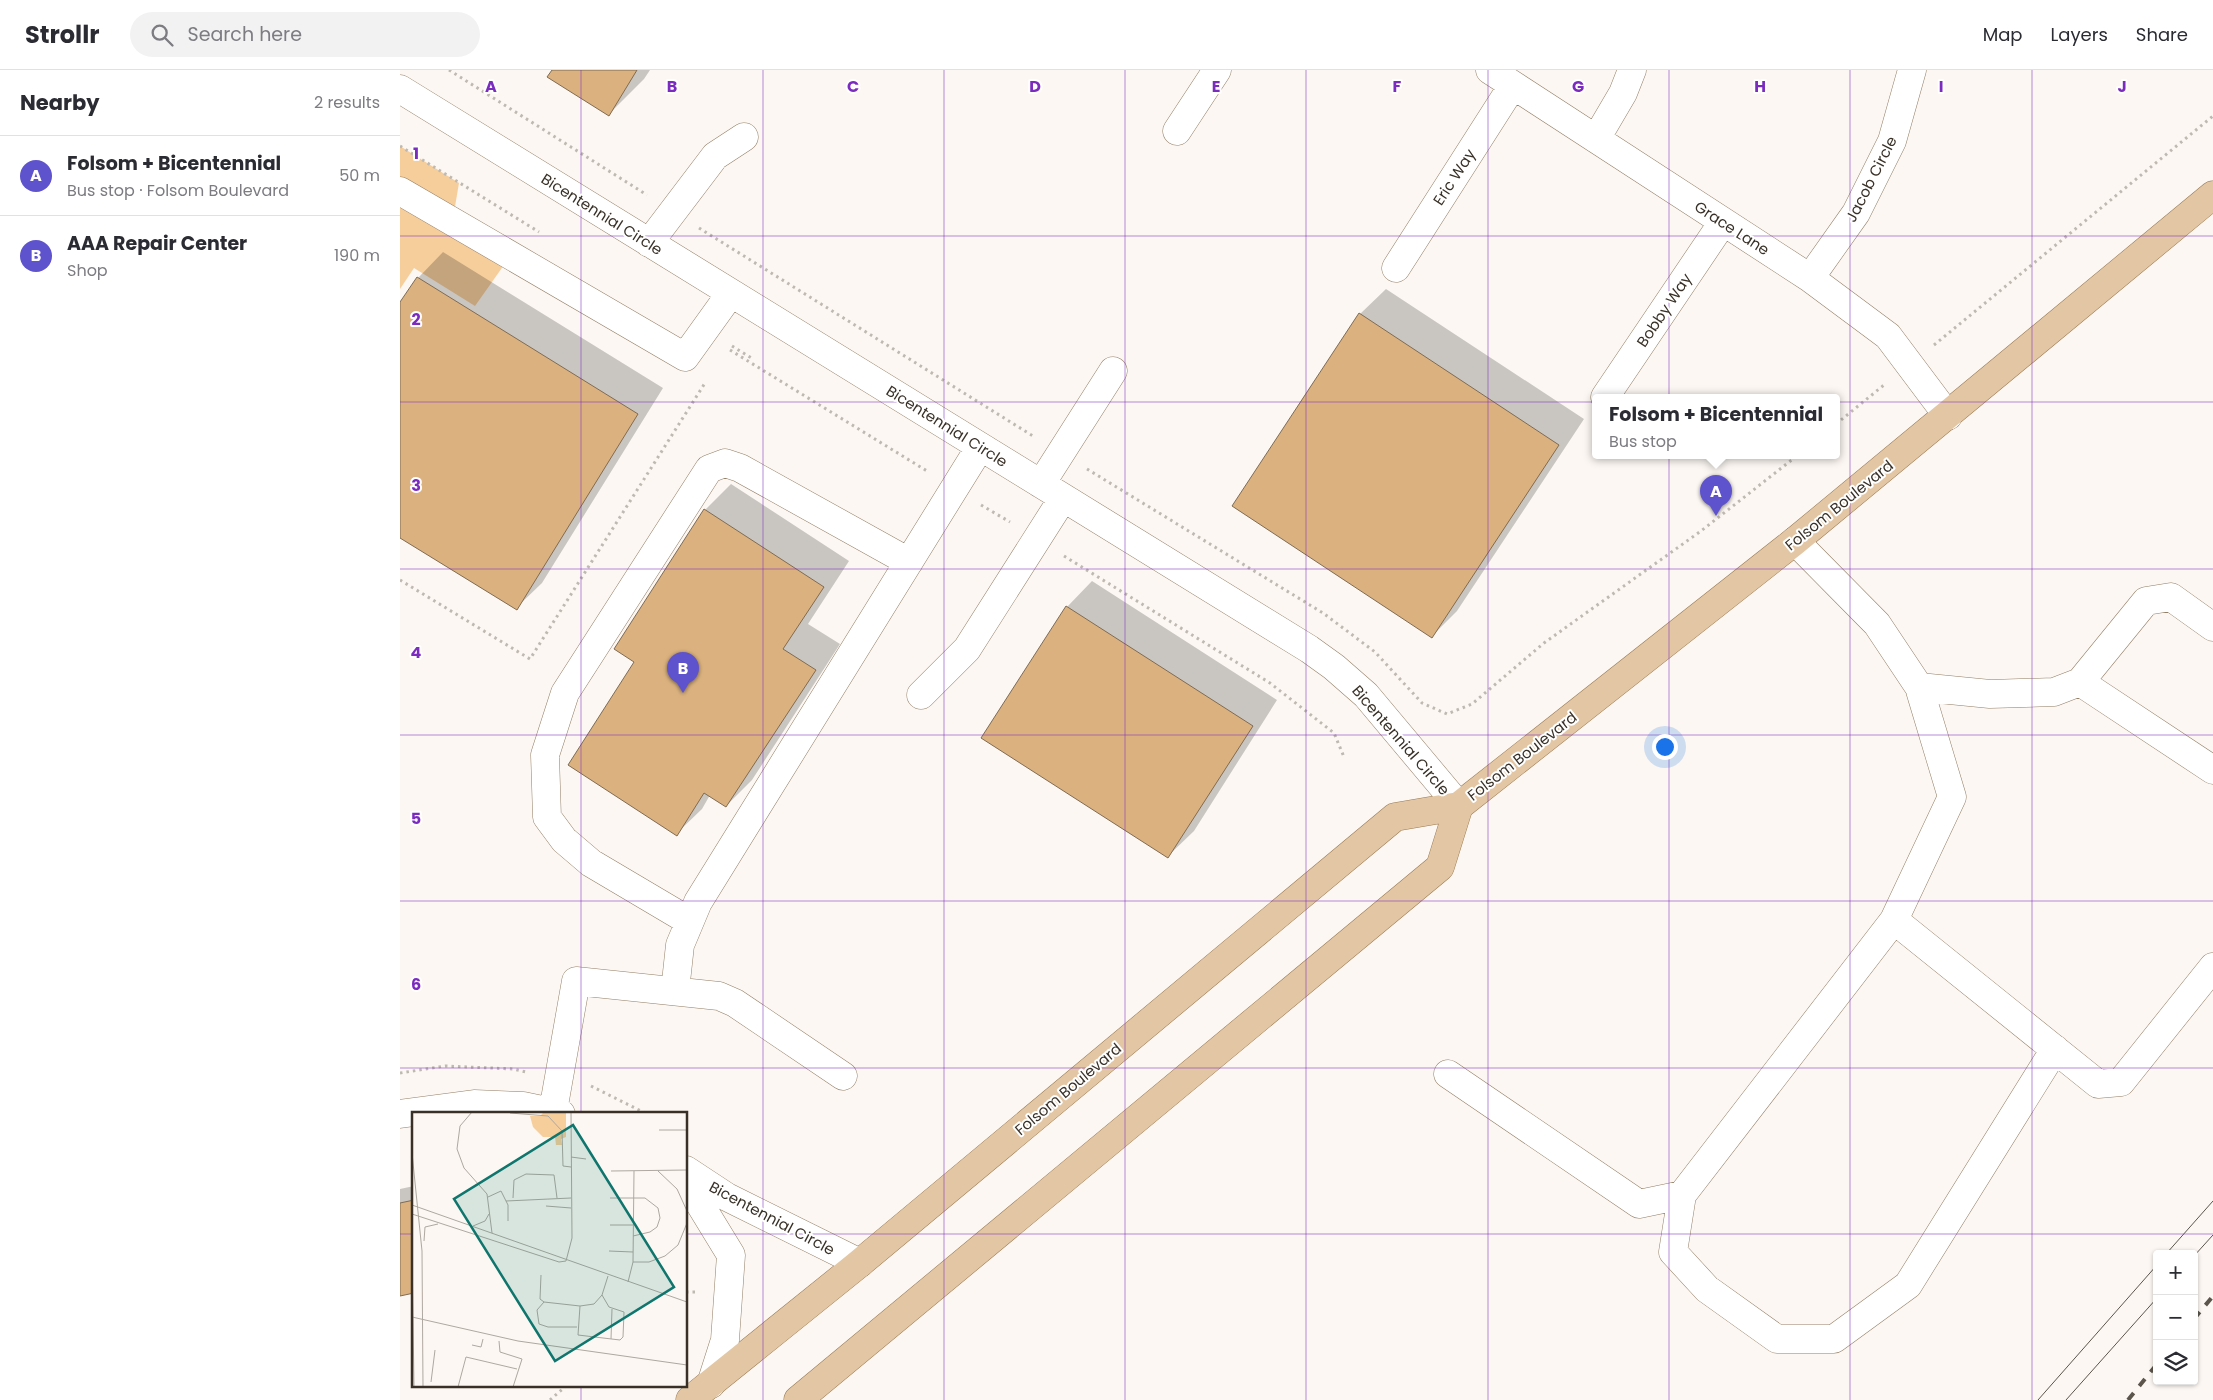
<!DOCTYPE html>
<meta charset="utf-8">
<style>
:root{--surface:#fff;--page:#f2f2f3;--text:#2b2b33;--muted:#7c7c81;--line:#e1e1e2;--accent:#5e53cc}
body{margin:0;font-family:Poppins,sans-serif;background:var(--page);color:var(--text)}
.controls{position:absolute;right:15px;bottom:15px;display:grid;overflow:hidden;border-radius:5px;box-shadow:0 1px 4px #0004}
.controls button{width:45px;height:45px;display:grid;place-items:center;padding:0;border:0;border-bottom:1px solid var(--line);background:var(--surface);color:var(--text);font:25px sans-serif}
.you{position:absolute;left:1264px;top:676px;width:18px;height:18px;margin:-12px;border:4px solid #fff;border-radius:50%;background:#1a73e8;box-shadow:0 0 0 8px #1a73e833}
.badge{display:grid;place-items:center;width:32px;height:32px;border-radius:50%;background:var(--accent);color:#fff;font-size:16px;font-weight:700}
.pin{position:absolute;translate:-50% -41px;filter:drop-shadow(0 1px 2px #0008)}
.pin::after{content:'';position:absolute;top:26px;width:18px;height:15px;background:inherit;clip-path:polygon(0 0,100% 0,50% 100%)}
.popup{position:absolute;left:1192px;top:324px;width:248px;height:65px;box-sizing:border-box;display:grid;place-content:center;border-radius:5px;background:var(--surface);filter:drop-shadow(0 1px 4px #0005);font-size:16px;white-space:nowrap;color:var(--muted)}
.popup b{font-size:19px;color:var(--text)}
.popup::after{content:'';position:absolute;left:50%;top:100%;margin-left:-10px;border:10px solid transparent;border-top-color:var(--surface)}
.list{margin:0;padding:0;list-style:none}
h2{display:flex;justify-content:space-between;align-items:center;height:65px;margin:0;padding:0 20px;font-size:21px}
h2 small{font-size:16px;font-weight:400;color:var(--muted)}
.list li{display:grid;grid-template-columns:32px 1fr auto;gap:15px;align-items:center;box-sizing:border-box;height:80px;padding:0 20px;border-top:1px solid var(--line)}
.list b{display:block;font-size:19px;white-space:nowrap}
.list p{margin:0;font-size:16px;white-space:nowrap;color:var(--muted)}
.list em{font-size:16px;font-style:normal;color:var(--muted)}
.icon{flex:none;width:28px;height:28px;fill:none;stroke:currentColor;stroke-width:2;stroke-linecap:round;stroke-linejoin:round}
.map{position:relative;flex:none;width:1813px;height:1330px;overflow:hidden}
header{display:flex;align-items:center;gap:30px;box-sizing:border-box;height:70px;padding:0 25px;background:var(--surface);border-bottom:1px solid var(--line)}
header strong{font-size:24px}
nav{display:flex;gap:28px;margin-inline-start:auto;font-size:18px}
.search{width:350px;height:45px;background:var(--page);display:flex;align-items:center;gap:12px;box-sizing:border-box;padding:0 18px;border-radius:28px;color:var(--muted);font-size:19px}
main{display:flex}
aside{flex:1;background:var(--surface)}
.map>svg:first-child{display:block}
</style>
<header>
<strong>Strollr</strong>
<div class="search"><svg class="icon" aria-label="search" viewBox="0 0 24 24"><circle cx="10" cy="10" r="6"/><path d="M15 15l6 6"/></svg>Search here</div>
<nav><a>Map</a><a>Layers</a><a>Share</a></nav>
</header>
<main>
<aside>
<h2>Nearby<small>2 results</small></h2>
<ul class="list">
<li><span class="badge">A</span><div><b>Folsom + Bicentennial</b><p>Bus stop · Folsom Boulevard</p></div><em>50 m</em></li>
<li><span class="badge">B</span><div><b>AAA Repair Center</b><p>Shop</p></div><em>190 m</em></li>
</ul>
</aside>
<div class="map">
<svg width="1813" height="1330" viewBox="0 0 1813 1330">
<rect width="100%" height="100%" fill="#fcf7f2"/>
<path fill="#f6ce9c" d="M0,76l59,37 -8,47 60,25 -36,51 -61,-38 -14,21z"/>
<path fill="#0003" d="M153,0h97l-6,9 -35,35z
M43,182l220,136 -121,195 -26,25 -116,-72v-232l18,-26z
M986,219l198,130 -127,192 -25,25 -72,-322z
M331,414l118,77 -41,63 32,20 -88,136 -26,26 -16,-11 -8,14 -26,25 -40,-172 -21,-14 90,-138z
M692,511l185,119 -83,131 -26,25 -101,-249z
M14,1116v106l-14,3v-106z"/>
<path fill="#dbb27f" stroke="#7f6b53" d="M152,0h85l-28,46 -62,-39z
M17,207l221,137 -121,196 -117,-72v-236z
M959,243l200,132 -127,193 -200,-132z
M304,439l120,78 -41,62 33,21 -90,137 -22,-14 -27,43 -109,-71 66,-103 -20,-13z
M666,536l187,120 -85,132 -187,-120z
M14,1130v93l-14,3v-93z"/>
<g fill="none" stroke-linecap="round" stroke-linejoin="round">
<g stroke="#937f66" stroke-width="29">
<path id="minor" d="M1090,0l320,208 78,58 60,80
M0,19l909,560 25,18 32,28 93,111
M777,61l40,-61
M1196,69l27,-46 9,-23
M0,121l285,166 46,-64
M249,173l66,-87 29,-19
M996,198l117,-183
M1410,208l46,-65 36,-72 20,-71
M1205,327l118,-175
M641,414l72,-113
M1680,612l133,88
M1519,617l71,7 64,-2 26,-10 66,-81 25,-4 42,30
M521,625l46,-46 96,-151
M1494,850l204,164 23,-2 92,-115
M289,851l-98,-58 -27,-23 -17,-23 -2,-62 20,-62 144,-224 16,-6 15,5 169,94
M275,921l5,-46 18,-43 282,-455
M1048,1004l191,130 43,-9 212,-275 58,-123 -33,-110 -42,-63 -82,-83
M153,1041l23,-130 143,15 16,7 108,73
M0,1044l74,-10 49,2 38,8
M286,1100l41,27 133,66
M286,1117l12,14 33,54 -6,85 -14,44
M1282,1125l-9,57 34,37 70,50h57l74,-54 147,-236"/>
</g>
<g stroke="#9b7a52" stroke-width="29">
<path id="major" d="M290,1330l170,-137 535,-446 64,-11 336,-265 418,-346
M398,1330l642,-533 19,-61"/>
</g>
<path stroke="#bfb9b2" stroke-width="3" stroke-dasharray="2.5 4" stroke-linecap="butt" d="M49,0l198,125
M0,76l139,86
M299,158l334,208
M1534,275l279,-229
M332,276l21,13
M330,280l197,121
M1436,354l48,-39
M687,399l236,144 52,39 47,51 25,11 25,-10 72,-61 157,-112 97,-76
M581,435l29,17
M664,486l206,127 64,50 10,24
M0,510l130,79 175,-276
M0,1003l45,-7 68,3 13,3
M191,1016l56,28
M286,1222h10
M150,1330l16,-14"/>
<use href="#minor" stroke="#fff" stroke-width="28"/>
<use href="#major" stroke="#e3c7a5" stroke-width="28"/>
<path stroke="#5c554c" stroke-width="1" d="M1766,1184l47,-53
M1794,1186l19,-21
M1638,1330l119,-135
M1666,1330l91,-102"/>
<path stroke="#5c554c" stroke-width="4" stroke-dasharray="9 9" stroke-linecap="butt" d="M1794,1249l19,-23
M1728,1330l29,-36"/>
</g>
<path fill="none" stroke="#7b2cbf" stroke-width="1" stroke-opacity="0.55" d="M181,0v1044M363,0v1330M544,0v1330M725,0v1330M906,0v1330M1088,0v1330M1269,0v1330M1450,0v1330M1632,0v1330M0,166h1813M0,332h1813M0,499h1813M0,665h1813M0,831h1813M0,998h1813M0,1164h14M286,1164h1527M181,1316v14"/>
<g text-anchor="middle" dominant-baseline="central" stroke-width="4" stroke-linejoin="round" paint-order="stroke">
<g font-size="15" fill="#393127" stroke="#fff">
<text transform="translate(1054 107) rotate(-57)">Eric Way</text>
<text transform="translate(1471 109) rotate(-63)">Jacob Circle</text>
<text transform="translate(202 144) rotate(32)">Bicentennial Circle</text>
<text transform="translate(1332 158) rotate(33)">Grace Lane</text>
<text transform="translate(1264 240) rotate(-56)">Bobby Way</text>
<text transform="translate(547 356) rotate(32)">Bicentennial Circle</text>
<text transform="translate(1439 435) rotate(-39)">Folsom Boulevard</text>
<text transform="translate(1001 670) rotate(49)">Bicentennial Circle</text>
<text transform="translate(1122 686) rotate(-38)">Folsom Boulevard</text>
<text transform="translate(668 1019) rotate(-40)">Folsom Boulevard</text>
<text transform="translate(372 1148) rotate(28)">Bicentennial Circle</text>
</g>
</g>
<g transform="translate(12 1042)">
<rect width="275" height="275" fill="#fcf7f2"/>
<path d="M132,0l22,1v24l-5,2 1,6h-6l-1,-8h-12l-10,-10 -3,-11h10z" fill="#f6ce9c"/>
<path fill="none" stroke="#aea8a1" stroke-width="1" d="M60,0l-12,14 -3,23 7,19 23,26 5,39M98,1l38,3 14,15 1,35 8,1M247,18h28M0,41l10,98 1,136M159,45l15,2M199,59l76,-1M246,59l19,18 10,22M76,85l13,-6 7,14v16M101,86l1,-18 12,-6 28,1 3,23M198,86h35l13,10 2,10 -3,9 -7,5 -17,4M94,89l65,-3M0,93l275,97M134,94l25,2M0,102l147,48 7,-1M198,113h23M61,114l12,-5 4,-7M12,129l1,-14 13,-3M197,139l24,1M0,140l2,135M154,149l6,-23 -1,-126M221,150h16l16,-6 13,-11 9,-22M129,163l-1,24 4,3 36,4 14,-2 8,-9 6,-19M216,170l5,-20 1,-91M132,190l-7,8 2,14 9,3h29M168,194l-2,29 42,5 3,-3 1,-25 -15,-5 -7,-12M0,205l106,24 169,24M199,227l1,-30M87,229l1,11 22,7 -9,28M60,233l9,2 2,-8M19,270l4,-32M46,275l8,-30 51,12"/>
<path fill="#0f766e" fill-opacity="0.15" stroke="#0f766e" stroke-width="2.5" d="M161,13l101,162 -119,74 -101,-162z"/>
<rect width="275" height="275" fill="none" stroke="#393127" stroke-width="2.5"/>
</g>
<g font-size="16" text-anchor="middle" font-weight="bold" fill="#7b2cbf" stroke="#fff" stroke-width="4" stroke-linejoin="round" paint-order="stroke">
<text x="91" y="22">A</text>
<text x="272" y="22">B</text>
<text x="453" y="22">C</text>
<text x="635" y="22">D</text>
<text x="816" y="22">E</text>
<text x="997" y="22">F</text>
<text x="1178" y="22">G</text>
<text x="1360" y="22">H</text>
<text x="1541" y="22">I</text>
<text x="1722" y="22">J</text>
<text x="16" y="89">1</text>
<text x="16" y="255">2</text>
<text x="16" y="421">3</text>
<text x="16" y="588">4</text>
<text x="16" y="754">5</text>
<text x="16" y="920">6</text>
</g>
</svg>
<div class="controls">
<button>+</button>
<button>−</button>
<button><svg class="icon" aria-label="layers" viewBox="0 0 24 24"><path d="M12 4l9 5-9 5-9-5zM3 14l9 5 9-5"/></svg></button>
</div>
<div class="you"></div>
<div class="pin badge" style="left:1316px;top:446px">A</div>
<div class="popup"><b>Folsom + Bicentennial</b>Bus stop</div>
<div class="pin badge" style="left:283px;top:623px">B</div>
</div>
</main>
